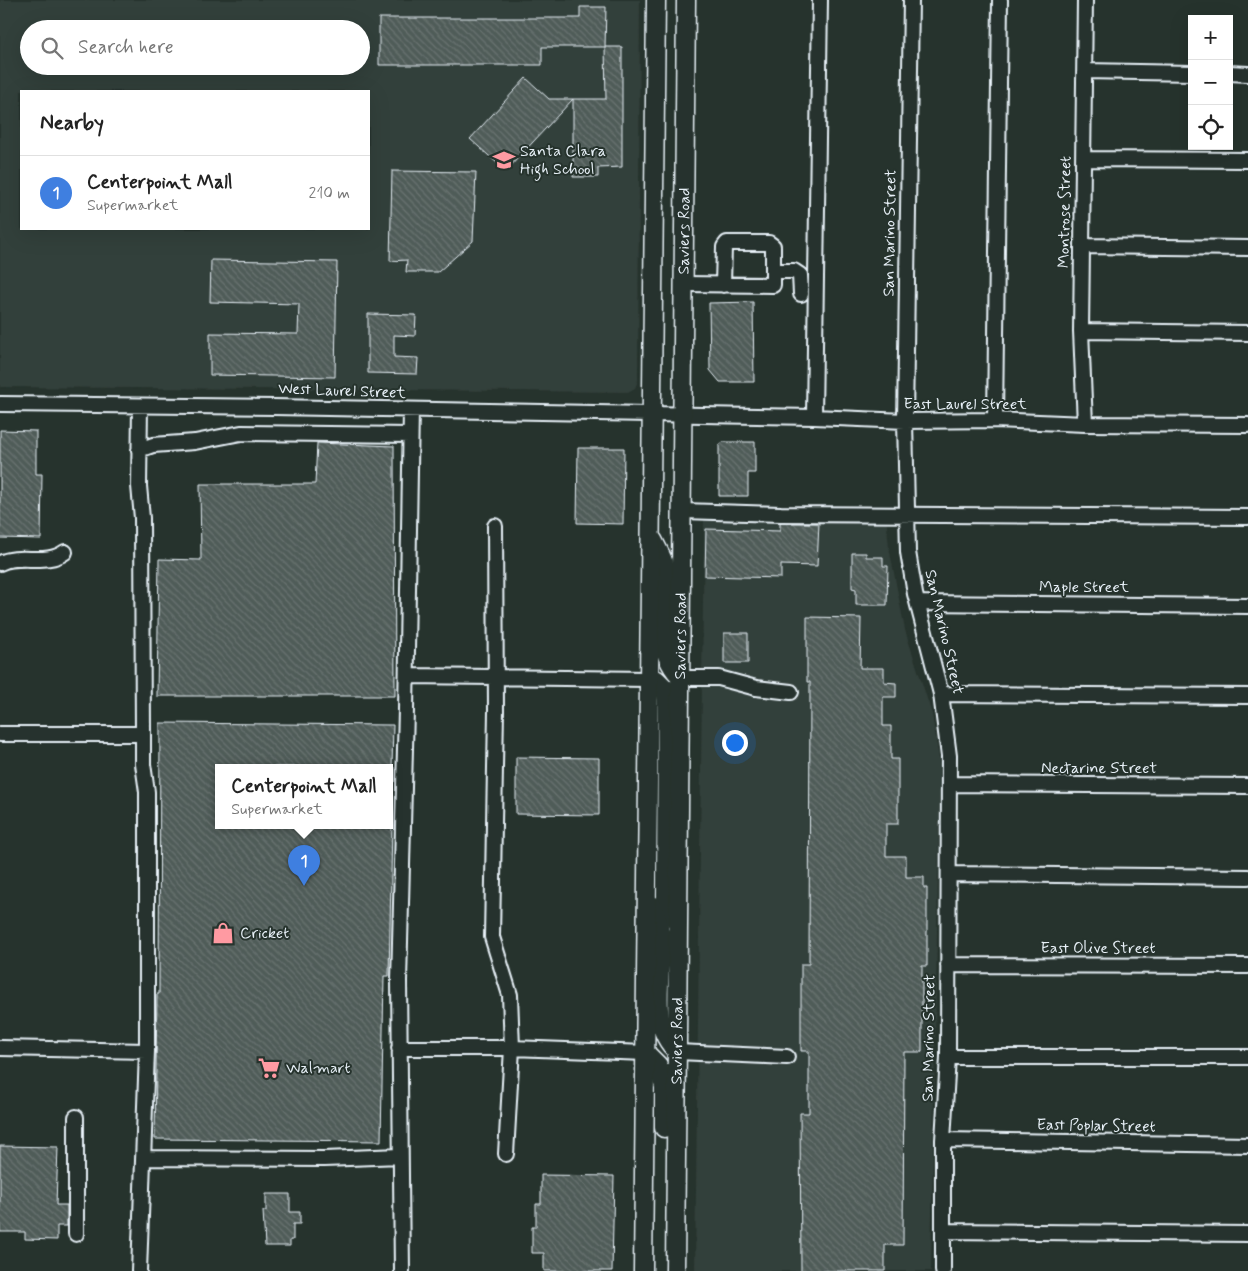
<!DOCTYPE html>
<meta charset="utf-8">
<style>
:root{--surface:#fff;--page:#f2f2f2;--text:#222;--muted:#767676;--line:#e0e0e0;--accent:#ea580c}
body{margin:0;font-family:Mynerve,sans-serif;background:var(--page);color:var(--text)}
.controls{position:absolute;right:15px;top:15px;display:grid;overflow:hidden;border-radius:0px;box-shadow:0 5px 20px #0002}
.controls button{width:45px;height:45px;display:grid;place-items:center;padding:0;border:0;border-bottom:1px solid var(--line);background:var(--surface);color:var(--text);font:25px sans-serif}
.you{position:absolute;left:734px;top:742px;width:18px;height:18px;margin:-12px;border:4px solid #fff;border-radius:50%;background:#1a73e8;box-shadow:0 0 0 8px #1a73e833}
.badge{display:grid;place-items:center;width:32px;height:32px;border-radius:50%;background:var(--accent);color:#fff;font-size:16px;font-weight:700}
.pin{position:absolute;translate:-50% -41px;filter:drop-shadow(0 1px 2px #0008)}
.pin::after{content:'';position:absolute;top:26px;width:18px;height:15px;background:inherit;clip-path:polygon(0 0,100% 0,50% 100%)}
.popup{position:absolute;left:215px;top:764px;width:178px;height:65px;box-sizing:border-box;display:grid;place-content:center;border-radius:0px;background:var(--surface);filter:drop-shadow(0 1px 4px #0005);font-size:16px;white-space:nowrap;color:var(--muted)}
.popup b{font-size:19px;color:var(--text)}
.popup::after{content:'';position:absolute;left:50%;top:100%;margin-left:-10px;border:10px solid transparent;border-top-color:var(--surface)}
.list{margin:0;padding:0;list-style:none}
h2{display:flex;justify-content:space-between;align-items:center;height:65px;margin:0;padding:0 20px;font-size:21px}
h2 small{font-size:16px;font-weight:400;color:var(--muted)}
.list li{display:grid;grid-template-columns:32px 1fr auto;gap:15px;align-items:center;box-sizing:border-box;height:75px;padding:0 20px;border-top:1px solid var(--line)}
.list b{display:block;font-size:19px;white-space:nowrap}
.list p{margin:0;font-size:16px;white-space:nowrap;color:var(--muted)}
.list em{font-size:16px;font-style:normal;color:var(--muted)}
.icon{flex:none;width:28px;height:28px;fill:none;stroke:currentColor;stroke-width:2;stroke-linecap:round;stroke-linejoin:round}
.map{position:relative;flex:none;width:1248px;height:1271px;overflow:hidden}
.search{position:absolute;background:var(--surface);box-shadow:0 5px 20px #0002;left:20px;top:20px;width:350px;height:55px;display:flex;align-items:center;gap:12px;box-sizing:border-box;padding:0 18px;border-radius:28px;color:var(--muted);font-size:19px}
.panel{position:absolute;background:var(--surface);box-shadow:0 5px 20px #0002;left:20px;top:90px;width:350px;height:140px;border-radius:0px}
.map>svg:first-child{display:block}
</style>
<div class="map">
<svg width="1248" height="1271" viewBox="0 0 1248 1271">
<defs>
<pattern id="building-back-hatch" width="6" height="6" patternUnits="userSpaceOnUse" patternTransform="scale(1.25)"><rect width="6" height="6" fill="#505c59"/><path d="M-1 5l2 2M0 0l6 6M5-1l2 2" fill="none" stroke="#697472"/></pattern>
</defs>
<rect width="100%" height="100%" fill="#26332d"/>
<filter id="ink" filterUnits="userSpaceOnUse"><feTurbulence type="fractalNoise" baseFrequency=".02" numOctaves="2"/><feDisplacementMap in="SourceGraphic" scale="10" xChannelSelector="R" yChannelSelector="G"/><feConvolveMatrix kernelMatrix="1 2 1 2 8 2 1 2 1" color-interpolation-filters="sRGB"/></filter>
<g filter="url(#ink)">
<path fill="#333f3a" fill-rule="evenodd" d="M0,0h640l-2,381 -3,7 -7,4 -628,-5zM29,29h332v37h-332zM21,91h348v138h-348z
M704,516h182l3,31 16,83 27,84 8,50 -9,507h-236z"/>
<path fill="url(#building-back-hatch)" stroke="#e8f1f8" d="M580,7h26l-1,40h-63v18h-163v-47h201z
M605,47h17v120l-24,1v9h-25v-78l-67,72 -36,-32 56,-61 23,21h57z
M392,171l84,1 -3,69 -35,31h-32l1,-12 -17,1z
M211,260l126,2 -2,115 -125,-2v-42l88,1 1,-30 -89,-2z
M753,302l1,80h-34l-10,-12 -1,-67z
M368,314l48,1 -1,21 -21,-1v22l24,1 -1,16 -49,-1z
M0,430l36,1v43h6l-1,65 -41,-1z
M723,442h32v31h-7v23h-29v-51z
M317,443l77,3 1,250h-238l2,-137 42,1 -1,-76h115z
M578,448h46l-1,76 -46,-1z
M780,523h39l-2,43 -36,-1v13l-76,-2 1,-47 74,2z
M852,553h14v4h17v9h5l-1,39h-31v-16l-4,-1z
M807,617l54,1 -1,50h24v14l12,1v14h-13v29h8v33h7v65h-12v32h20v21h18v11h3v78h-5v86h-18l-1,193h-18v26h-84l-1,-158h9v-62h-8v-87h8l1,-282h-3z
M724,633h24v30h-24z
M160,723l233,2 -1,42h-173v58h173l-3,151h-5l-3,165 -226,-2 2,-145h2z
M516,757l83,1v57l-83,-1z
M0,1146l58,1 -2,58h11v21h-10v14l-32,-1v-7h-25z
M541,1175l73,1 -2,95h-68v-18h-12v-26h4v-23h5z
M266,1194h24v18h10v12h-7v16h-3v6h-25l-2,-35h3z"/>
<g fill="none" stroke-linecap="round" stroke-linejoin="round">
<g stroke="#e8f1f8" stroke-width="18">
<path id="minor" d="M911,0l-6,421 3,131 7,42 26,100 8,62 -1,301 -5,83v131
M1085,71l107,2
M1229,73l19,1
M1084,159l164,1
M1083,246l165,2
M773,271h21l6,4 1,19
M684,284l89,1v-39l-4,-3h-42l-3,4 -1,38
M1081,331l167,2
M0,404l274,3 540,10 91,4 90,-1 90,4 163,1
M140,406l-1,80 3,32 1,216
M814,417l6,-417
M995,420l5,-420
M1085,424l-4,-93 4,-331
M139,450l14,-5 42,-3 46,-9 169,2
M683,511l98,3 467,3
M495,526l1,185 -4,226 18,58 2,53 -6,106
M0,563c20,-10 46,3 65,-11
M919,603l329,3
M407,676l242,3
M682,678h37l37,10 35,4
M941,694l307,2
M0,734h143v30l4,28v259l-147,-3
M949,784l299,2
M949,874l299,3
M948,965l300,1
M399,1048h113l134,5
M678,1052l109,5
M948,1057h300
M76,1117v117
M943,1140l305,5
M143,1158l181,1 76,-3
M943,1231l305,3
M139,1271l8,-220
M402,1271l-3,-290 7,-271 5,-300"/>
</g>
<g stroke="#e8f1f8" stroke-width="21">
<g id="major">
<path d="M653,540c4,8 11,19 12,28 5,38 -15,81 17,110"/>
<path d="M649,679l8,1 7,7 3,12 -1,202 11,23"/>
<path d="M652,905c3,9 7,18 8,26 5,39 -15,93 18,121"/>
<path d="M646,1053l12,12 6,22v41"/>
<path d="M643,1271l13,-1271"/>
<path id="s1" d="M675,1271l11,-1271"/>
</g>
</g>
<use href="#minor" stroke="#26332d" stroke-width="14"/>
<use href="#major" stroke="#26332d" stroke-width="18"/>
</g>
</g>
<defs>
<g id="school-bare" transform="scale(1.725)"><path d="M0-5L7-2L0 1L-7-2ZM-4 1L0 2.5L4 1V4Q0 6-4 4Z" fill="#ff9aa2" stroke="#26332d" stroke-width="2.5" paint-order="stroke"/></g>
<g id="shop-bare" transform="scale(1.725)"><path d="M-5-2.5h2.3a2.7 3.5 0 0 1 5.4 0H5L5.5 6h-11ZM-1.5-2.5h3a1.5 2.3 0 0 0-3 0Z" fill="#ff9aa2" stroke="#26332d" stroke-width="2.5" paint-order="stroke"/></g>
<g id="supermarket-bare" transform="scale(1.725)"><path d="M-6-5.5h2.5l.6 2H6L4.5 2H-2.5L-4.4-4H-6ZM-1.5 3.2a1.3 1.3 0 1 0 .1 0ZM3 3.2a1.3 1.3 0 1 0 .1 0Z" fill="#ff9aa2" stroke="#26332d" stroke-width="2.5" paint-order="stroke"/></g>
</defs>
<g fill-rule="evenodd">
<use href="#school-bare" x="504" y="160"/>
<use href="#shop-bare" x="223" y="933"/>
<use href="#supermarket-bare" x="269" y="1068"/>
</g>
<g text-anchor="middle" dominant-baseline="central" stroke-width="4" stroke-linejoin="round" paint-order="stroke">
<g font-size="16" fill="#e8f1f8" stroke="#26332d" text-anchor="start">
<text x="520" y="151">Santa Clara<tspan x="520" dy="18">High School</tspan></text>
<text x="240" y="933">Cricket</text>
<text x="286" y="1068">Walmart</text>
</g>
<g font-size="16" fill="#e8f1f8" stroke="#26332d">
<text transform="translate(1065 212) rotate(-89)">Montrose Street</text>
<text stroke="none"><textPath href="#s1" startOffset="1040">Saviers Road</textPath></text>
<text transform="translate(890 233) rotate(-89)">San Marino Street</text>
<text transform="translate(342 391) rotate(2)">West Laurel Street</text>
<text x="965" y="404">East Laurel Street</text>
<text x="1084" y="587">Maple Street</text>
<text transform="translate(944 632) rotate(77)">San Marino Street</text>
<text stroke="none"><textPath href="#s1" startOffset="635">Saviers Road</textPath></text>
<text x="1099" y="768">Nectarine Street</text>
<text x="1098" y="948">East Olive Street</text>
<text transform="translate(929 1038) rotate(-89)">San Marino Street</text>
<text stroke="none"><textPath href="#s1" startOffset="230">Saviers Road</textPath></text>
<text transform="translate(1096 1126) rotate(1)">East Poplar Street</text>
</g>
</g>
</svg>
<div class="controls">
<button>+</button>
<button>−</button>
<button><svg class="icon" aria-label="locate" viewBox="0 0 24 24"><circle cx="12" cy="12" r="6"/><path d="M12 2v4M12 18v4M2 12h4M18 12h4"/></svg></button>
</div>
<div class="you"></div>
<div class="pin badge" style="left:304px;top:886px;background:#3f7fe0">1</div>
<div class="popup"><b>Centerpoint Mall</b>Supermarket</div>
<div class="search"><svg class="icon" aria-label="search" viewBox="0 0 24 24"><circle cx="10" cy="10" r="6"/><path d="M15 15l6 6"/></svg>Search here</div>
<section class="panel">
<h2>Nearby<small></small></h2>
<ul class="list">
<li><span class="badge" style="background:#3f7fe0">1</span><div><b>Centerpoint Mall</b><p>Supermarket</p></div><em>210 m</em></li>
</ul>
</section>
</div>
